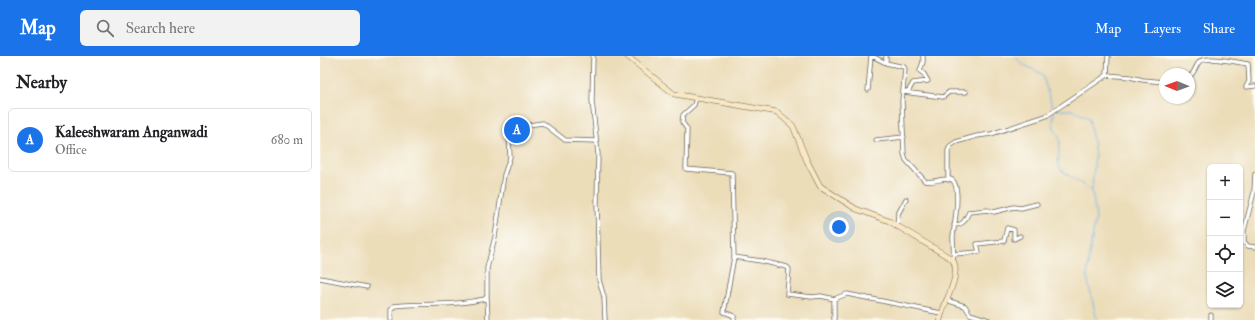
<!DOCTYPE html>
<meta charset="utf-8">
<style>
:root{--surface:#fff;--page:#f2f2f2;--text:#202124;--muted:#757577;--line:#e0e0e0;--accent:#1a73e8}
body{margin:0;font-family:"IM FELL Double Pica",serif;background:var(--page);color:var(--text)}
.controls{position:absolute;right:12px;bottom:12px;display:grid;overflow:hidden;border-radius:6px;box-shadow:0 1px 3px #0004}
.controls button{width:36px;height:36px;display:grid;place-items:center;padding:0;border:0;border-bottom:1px solid var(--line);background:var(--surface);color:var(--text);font:20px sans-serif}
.compass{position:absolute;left:839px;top:12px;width:36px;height:36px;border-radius:50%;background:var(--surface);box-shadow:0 1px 3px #0004;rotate:271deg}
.you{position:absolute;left:519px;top:171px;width:14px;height:14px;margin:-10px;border:3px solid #fff;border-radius:50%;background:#1a73e8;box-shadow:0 0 0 6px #1a73e833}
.badge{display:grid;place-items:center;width:26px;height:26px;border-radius:50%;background:var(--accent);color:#fff;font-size:13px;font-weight:700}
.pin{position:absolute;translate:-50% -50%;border:2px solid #fff;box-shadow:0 1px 4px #0006}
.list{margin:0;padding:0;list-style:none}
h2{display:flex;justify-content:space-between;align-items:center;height:52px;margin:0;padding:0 16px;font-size:17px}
h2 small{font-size:13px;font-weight:400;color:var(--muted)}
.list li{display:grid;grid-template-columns:26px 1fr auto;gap:12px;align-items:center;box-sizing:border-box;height:64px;margin:0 8px 8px;padding:0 8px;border:1px solid var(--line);border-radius:6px}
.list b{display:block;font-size:15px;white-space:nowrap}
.list p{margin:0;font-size:13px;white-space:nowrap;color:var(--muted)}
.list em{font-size:13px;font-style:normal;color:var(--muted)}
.icon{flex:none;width:22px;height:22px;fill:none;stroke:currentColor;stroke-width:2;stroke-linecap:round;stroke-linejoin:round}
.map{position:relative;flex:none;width:935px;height:264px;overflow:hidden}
header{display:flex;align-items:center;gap:24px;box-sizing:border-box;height:56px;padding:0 20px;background:var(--accent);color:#fff}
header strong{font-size:19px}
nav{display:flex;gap:22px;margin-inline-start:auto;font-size:14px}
.search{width:280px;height:36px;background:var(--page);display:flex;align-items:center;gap:10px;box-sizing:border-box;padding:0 14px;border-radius:6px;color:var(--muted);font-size:15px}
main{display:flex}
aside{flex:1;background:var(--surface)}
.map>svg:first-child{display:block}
</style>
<header>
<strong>Map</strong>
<div class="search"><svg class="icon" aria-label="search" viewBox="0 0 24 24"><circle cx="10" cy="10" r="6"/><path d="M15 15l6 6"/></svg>Search here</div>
<nav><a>Map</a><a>Layers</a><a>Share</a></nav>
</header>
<main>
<aside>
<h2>Nearby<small></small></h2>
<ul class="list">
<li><span class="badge">A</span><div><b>Kaleeshwaram Anganwadi</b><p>Office</p></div><em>680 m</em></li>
</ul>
</aside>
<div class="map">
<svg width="935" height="264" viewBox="0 0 935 264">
<rect width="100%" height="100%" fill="#fdfcf7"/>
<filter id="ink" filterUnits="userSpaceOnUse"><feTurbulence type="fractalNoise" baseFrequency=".025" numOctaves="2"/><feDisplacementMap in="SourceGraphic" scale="8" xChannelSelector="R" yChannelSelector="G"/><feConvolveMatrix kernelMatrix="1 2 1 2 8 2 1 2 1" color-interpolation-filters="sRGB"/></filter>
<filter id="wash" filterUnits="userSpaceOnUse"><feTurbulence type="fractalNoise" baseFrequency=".012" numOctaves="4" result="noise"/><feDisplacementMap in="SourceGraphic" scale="16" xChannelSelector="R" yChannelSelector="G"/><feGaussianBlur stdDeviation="0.9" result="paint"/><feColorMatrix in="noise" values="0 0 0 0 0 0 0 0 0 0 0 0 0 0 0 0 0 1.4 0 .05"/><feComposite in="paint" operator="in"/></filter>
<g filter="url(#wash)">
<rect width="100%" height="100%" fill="#ecddb9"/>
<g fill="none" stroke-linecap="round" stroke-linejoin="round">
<path stroke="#70b1e4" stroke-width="1" d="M695,0l7,8 20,10 11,35
M737,54h15l17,8 6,36 -3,36
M734,56l-1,12 2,6 3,4 2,8 -2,21 3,7 31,21 4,27 -7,37 -2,23 10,42"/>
</g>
</g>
<g filter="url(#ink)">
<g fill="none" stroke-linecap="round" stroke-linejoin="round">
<g stroke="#656053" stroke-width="5">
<path id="street" d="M273,0l-1,45 6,53 -1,49 2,77 5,17 1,23
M552,0l14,7 18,4 1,2 -3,32 2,53 2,6 19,21c8,2 17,-3 25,-2 13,3 4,47 3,57 0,8 1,17 0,25
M566,7v-7
M787,19l1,-19
M869,21c6,-4 6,-11 11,-16 9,-5 36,1 48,3l1,17 -3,6 9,-1
M548,34l3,-34
M583,36l40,5 6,-5h17
M584,36l5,-2 4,-7 15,-2 -4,-7 -4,-3 3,-9v-6
M376,42l-2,7 -11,10 -1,7 5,7 -1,40 46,4 2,84 27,4 26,6 2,2 -2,25 25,3 9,-1 13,3 13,-5 94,19
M556,84l28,-3
M935,118l-1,18 -10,39v11l4,4 7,1
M628,124v-29l2,-5 6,-4 21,-6 14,-2 55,-18 61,-41 23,2 13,3 22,2
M634,169c10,0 11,-5 15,-13l19,-2 6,2 20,-5 7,1 16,-4
M577,171l1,-13 8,-15
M634,198l25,-2 -2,-8 27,-3 3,-13 7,2v9l6,-3
M414,201l-10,55 10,4v4
M0,222l47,9
M167,241l1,23
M626,244l19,6 5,8 19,6
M891,259v5
M71,264v-10l3,-4c15,-2 29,-1 44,-2 16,0 32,-2 47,-5l2,-3v-28l8,-31 9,-62 6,-18 -1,-22c9,-10 21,-10 34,-12l22,17 31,1
M514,264v-21"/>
</g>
<g stroke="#656053" stroke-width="6">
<path id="secondary" d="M307,0l47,38 103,18 16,14 14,35 13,25 36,23 33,12 63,38c11,15 -9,44 -12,61"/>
</g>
<use href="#street" stroke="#fff" stroke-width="3.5"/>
<use href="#secondary" stroke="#fae7c3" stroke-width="5"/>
</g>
</g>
</svg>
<div class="controls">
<button>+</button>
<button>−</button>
<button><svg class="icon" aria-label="locate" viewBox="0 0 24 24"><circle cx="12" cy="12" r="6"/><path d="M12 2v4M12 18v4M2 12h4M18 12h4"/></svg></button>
<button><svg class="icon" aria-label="layers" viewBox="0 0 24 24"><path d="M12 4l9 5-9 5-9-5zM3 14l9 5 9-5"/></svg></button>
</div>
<svg class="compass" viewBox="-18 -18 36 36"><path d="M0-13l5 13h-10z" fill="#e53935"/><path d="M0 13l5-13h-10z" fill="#757577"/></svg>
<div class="you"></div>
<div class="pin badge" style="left:197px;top:74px">A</div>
</div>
</main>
